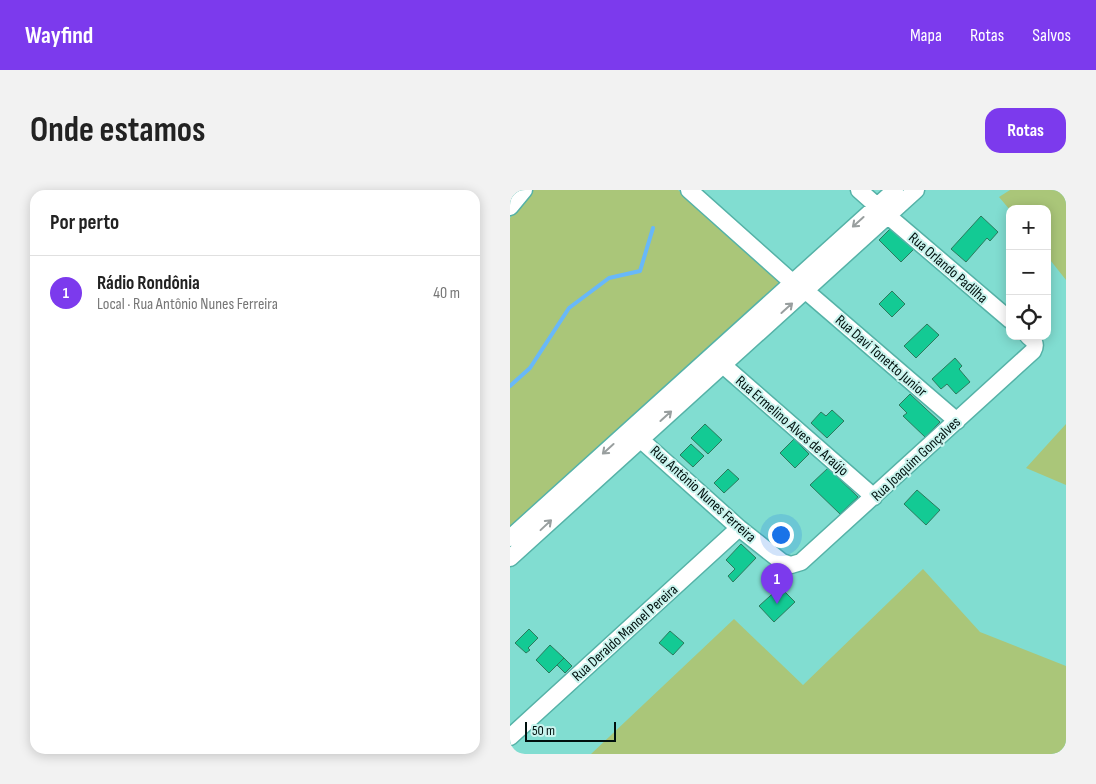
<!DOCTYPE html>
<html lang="pt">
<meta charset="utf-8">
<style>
:root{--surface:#fff;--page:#f2f2f2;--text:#222;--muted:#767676;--line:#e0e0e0;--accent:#7c3aed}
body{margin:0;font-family:"Sofia Sans Condensed",sans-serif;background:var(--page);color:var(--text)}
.controls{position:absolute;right:15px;top:15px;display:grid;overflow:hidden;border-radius:10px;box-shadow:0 2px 12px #0003}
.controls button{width:45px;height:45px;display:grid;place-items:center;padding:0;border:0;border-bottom:1px solid var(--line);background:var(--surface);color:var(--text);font:25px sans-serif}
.scale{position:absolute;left:15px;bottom:12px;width:91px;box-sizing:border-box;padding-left:5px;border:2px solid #00100e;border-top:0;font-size:14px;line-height:18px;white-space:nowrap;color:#00100e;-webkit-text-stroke:4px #c9f4ee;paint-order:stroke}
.you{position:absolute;left:270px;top:344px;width:18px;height:18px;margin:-12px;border:4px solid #fff;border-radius:50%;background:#1a73e8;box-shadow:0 0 0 8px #1a73e833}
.badge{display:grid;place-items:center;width:32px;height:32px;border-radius:50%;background:var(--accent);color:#fff;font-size:16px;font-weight:700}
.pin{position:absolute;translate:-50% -41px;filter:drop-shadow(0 1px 2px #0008)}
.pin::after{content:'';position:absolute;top:26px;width:18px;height:15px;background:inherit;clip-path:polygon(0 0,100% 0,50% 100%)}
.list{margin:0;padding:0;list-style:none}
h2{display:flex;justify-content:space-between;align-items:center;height:65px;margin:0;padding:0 20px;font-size:21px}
h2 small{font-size:16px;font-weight:400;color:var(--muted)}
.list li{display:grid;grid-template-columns:32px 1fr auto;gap:15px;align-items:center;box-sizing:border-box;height:75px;padding:0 20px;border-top:1px solid var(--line)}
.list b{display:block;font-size:19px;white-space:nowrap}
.list p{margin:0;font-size:16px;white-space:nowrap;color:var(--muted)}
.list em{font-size:16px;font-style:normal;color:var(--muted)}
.icon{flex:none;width:28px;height:28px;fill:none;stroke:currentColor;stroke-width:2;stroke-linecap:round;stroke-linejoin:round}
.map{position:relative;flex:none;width:556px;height:564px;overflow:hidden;border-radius:15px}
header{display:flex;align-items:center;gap:30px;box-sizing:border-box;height:70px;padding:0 25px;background:var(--accent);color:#fff}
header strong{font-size:24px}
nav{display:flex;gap:28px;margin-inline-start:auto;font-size:18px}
.intro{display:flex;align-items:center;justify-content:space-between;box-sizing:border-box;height:120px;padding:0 30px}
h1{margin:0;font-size:35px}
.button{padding:12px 22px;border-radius:15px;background:var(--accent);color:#fff;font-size:18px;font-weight:700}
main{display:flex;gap:30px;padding:0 30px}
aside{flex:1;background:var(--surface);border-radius:15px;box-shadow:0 2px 12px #0003}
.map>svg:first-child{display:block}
</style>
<header>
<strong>Wayfind</strong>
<nav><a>Mapa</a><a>Rotas</a><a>Salvos</a></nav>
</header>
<div class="intro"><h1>Onde estamos</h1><a class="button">Rotas</a></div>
<main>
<aside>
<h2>Por perto<small></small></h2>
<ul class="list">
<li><span class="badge">1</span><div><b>Rádio Rondônia</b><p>Local · Rua Antônio Nunes Ferreira</p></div><em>40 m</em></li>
</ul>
</aside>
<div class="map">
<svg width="556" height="564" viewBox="0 0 556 564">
<rect width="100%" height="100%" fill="#81ddd1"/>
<path fill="#aac679" d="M23,0h145l104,91 -272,248v-311z
M500,0h56v90l-19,-24v-47l-37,1 -11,-13z
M556,234v61l-40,-17z
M413,379l57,63 86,34v88h-475l143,-135 69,66z"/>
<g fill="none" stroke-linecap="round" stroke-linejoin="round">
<path stroke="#68b8f9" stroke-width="4" d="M0,196l20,-18 39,-60 40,-30 31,-7 13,-43"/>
</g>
<path fill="#13ca94" stroke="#2b7a5d" d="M471,26l17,16 -8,9 -3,-3 -21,24 -15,-13z
M381,38l23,21 -13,13 -22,-22z
M382,101l13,13 -13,13 -13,-13z
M417,134l12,11 -23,23 -12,-12z
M445,168l7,8 -3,3 11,13 -14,12 -9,-10 -6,5 -9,-10z
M400,204l30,28 -15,15 -22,-21 4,-3 -8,-8z
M322,220l12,11 -17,17 -16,-15 10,-11 5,4z
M195,234l17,16 -14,14 -17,-16z
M284,249l15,15 -14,14 -15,-15z
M181,254l13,12 -11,11 -13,-12z
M318,278l30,29 -18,17 -30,-29z
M218,279l11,10 -15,14 -10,-10z
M407,300l23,20 -14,15 -22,-21z
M231,354l15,14 -23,24 -5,-6 7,-7 -9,-9z
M270,397l15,15 -21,20 -15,-16z
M19,439l9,9 -10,10 2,2 -4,3 -11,-10z
M160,441l14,12 -11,12 -14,-12z
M40,455l14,13 -15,15 -13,-13z
M54,468l8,8 -7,7 -8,-8z"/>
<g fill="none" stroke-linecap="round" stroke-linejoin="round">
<g stroke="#55b2a7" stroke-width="19">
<path id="minor" d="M179,0l103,92
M349,0l18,16
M0,17l14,-17
M377,25l123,105
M296,101l151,130
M206,169l158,138
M130,249l99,89 43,34 9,3 10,-3 232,-211c4,-7 1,-10 -5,-15
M0,348l385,-348
M0,368l406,-368
M0,547l229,-209"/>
</g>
<use href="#minor" stroke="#fff" stroke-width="16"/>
</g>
<defs><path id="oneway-shaft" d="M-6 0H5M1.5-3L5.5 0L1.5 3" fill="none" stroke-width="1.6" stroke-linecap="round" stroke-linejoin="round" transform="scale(1.25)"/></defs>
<g stroke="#999f9f">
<use href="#oneway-shaft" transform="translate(348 32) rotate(138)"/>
<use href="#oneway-shaft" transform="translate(277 118) rotate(-42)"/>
<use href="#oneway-shaft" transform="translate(156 226) rotate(-42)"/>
<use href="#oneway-shaft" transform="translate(98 259) rotate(138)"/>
<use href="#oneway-shaft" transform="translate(36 335) rotate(-43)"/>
</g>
<g text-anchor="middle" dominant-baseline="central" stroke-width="4" stroke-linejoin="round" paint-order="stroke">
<g font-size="15" fill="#00100e" stroke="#c9f4ee">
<text transform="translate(438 78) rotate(41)">Rua Orlando Padilha</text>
<text transform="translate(371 166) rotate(41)">Rua Davi Tonetto Junior</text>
<text transform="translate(282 236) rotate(41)">Rua Ermelino Alves de Araújo</text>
<text transform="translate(406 269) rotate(-43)">Rua Joaquim Gonçalves</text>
<text transform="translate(193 304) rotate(42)">Rua Antônio Nunes Ferreira</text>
<text transform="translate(115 443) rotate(-42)">Rua Deraldo Manoel Pereira</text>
</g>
</g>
</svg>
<div class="controls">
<button>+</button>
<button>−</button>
<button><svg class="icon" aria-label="locate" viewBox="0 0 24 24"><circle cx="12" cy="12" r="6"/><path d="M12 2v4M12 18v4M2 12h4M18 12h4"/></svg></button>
</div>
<div class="scale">50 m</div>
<div class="you"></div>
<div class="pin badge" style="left:267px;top:414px">1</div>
</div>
</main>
